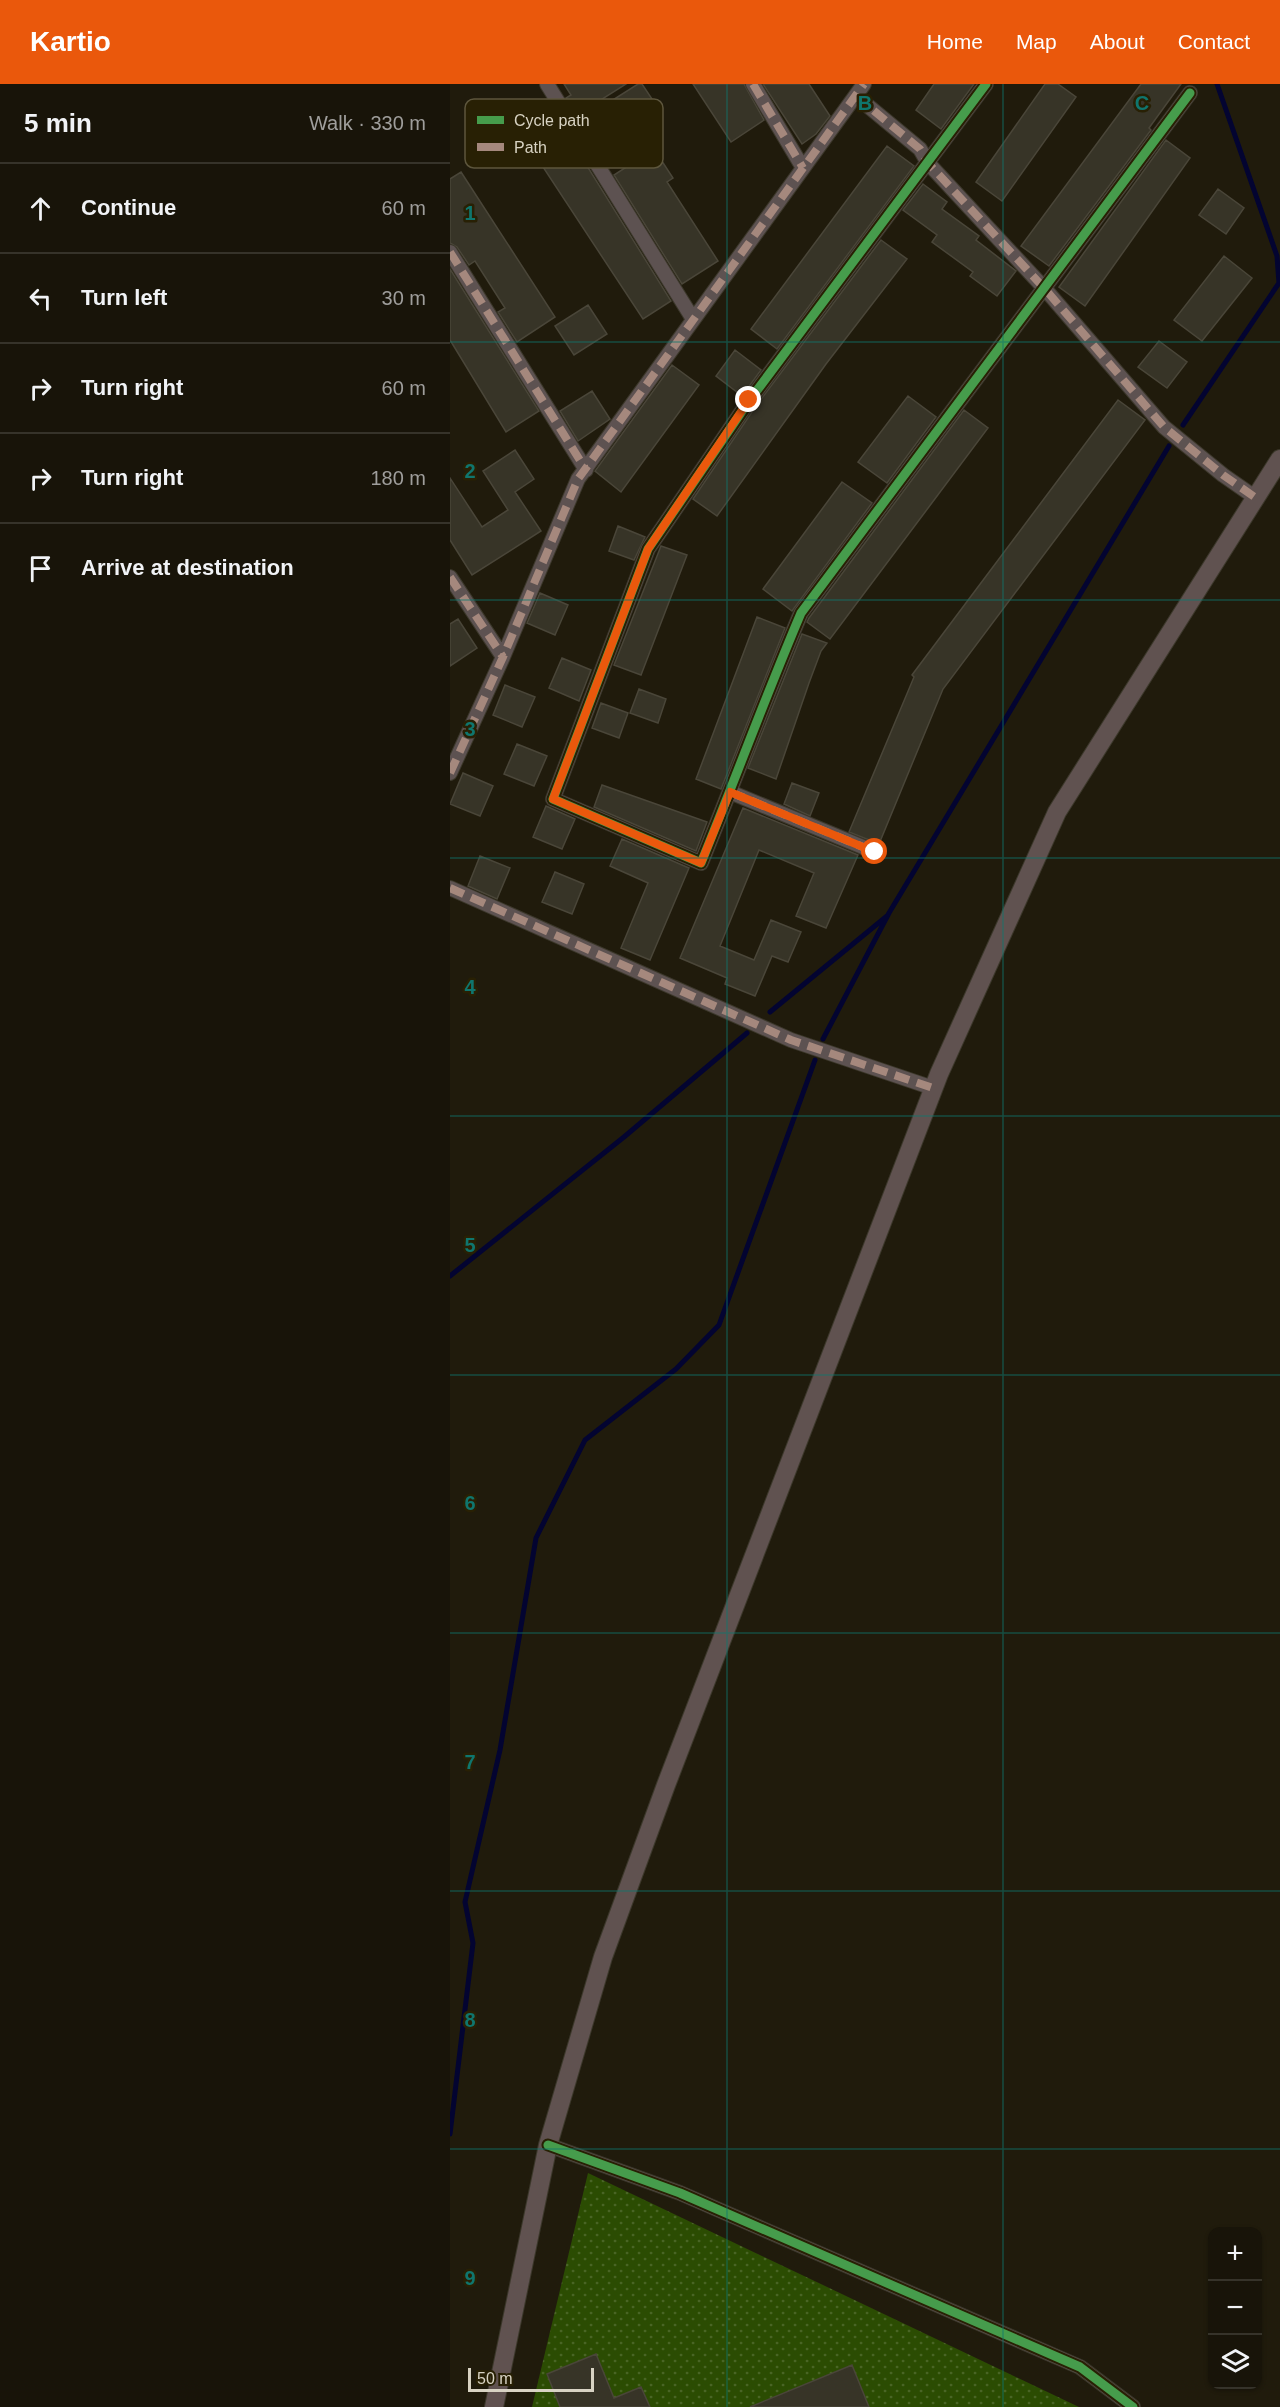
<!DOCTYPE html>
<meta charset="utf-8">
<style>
:root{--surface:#181409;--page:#211d12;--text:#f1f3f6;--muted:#9f9e9c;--line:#36332a;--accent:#ea580c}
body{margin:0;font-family:Helvetica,sans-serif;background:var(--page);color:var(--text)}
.controls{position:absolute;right:18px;bottom:18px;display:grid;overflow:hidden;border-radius:12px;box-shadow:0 2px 4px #0004}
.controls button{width:54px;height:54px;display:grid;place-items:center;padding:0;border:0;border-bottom:2px solid var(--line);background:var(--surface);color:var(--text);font:30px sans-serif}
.scale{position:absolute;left:18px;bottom:15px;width:126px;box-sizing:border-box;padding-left:6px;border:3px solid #d8d3c3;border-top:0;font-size:16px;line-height:21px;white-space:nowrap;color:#d8d3c3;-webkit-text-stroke:4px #282004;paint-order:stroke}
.stop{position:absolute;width:18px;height:18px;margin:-14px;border:4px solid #ea580c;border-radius:50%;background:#fff}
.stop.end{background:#ea580c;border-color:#fff;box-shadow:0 2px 6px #0008}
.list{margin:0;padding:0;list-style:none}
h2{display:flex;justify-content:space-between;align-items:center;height:78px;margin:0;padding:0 24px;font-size:26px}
h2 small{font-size:20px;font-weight:400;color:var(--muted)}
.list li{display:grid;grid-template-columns:39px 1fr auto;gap:18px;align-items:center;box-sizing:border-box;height:90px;padding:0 24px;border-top:2px solid var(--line)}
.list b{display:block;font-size:22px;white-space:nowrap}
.list em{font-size:20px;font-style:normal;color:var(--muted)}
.icon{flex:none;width:33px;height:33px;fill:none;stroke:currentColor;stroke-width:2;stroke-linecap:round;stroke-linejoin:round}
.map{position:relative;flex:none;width:830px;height:2323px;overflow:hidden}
header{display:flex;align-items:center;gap:36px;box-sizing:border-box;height:84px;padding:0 30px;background:var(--accent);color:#fff}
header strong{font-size:28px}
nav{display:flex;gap:33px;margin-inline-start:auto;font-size:21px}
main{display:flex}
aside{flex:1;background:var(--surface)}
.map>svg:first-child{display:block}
</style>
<header>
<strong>Kartio</strong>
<nav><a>Home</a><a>Map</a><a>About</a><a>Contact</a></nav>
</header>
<main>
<aside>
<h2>5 min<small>Walk · 330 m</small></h2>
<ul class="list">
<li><svg class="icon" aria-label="ahead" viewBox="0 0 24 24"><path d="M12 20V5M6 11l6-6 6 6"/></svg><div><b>Continue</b></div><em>60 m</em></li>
<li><svg class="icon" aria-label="left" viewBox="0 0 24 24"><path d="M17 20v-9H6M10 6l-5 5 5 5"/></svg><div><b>Turn left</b></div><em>30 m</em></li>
<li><svg class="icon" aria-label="right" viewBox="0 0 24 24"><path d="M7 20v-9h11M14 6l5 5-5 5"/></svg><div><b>Turn right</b></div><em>60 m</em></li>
<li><svg class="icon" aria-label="right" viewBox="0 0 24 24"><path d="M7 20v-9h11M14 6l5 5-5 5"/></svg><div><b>Turn right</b></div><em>180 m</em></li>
<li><svg class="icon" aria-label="arrive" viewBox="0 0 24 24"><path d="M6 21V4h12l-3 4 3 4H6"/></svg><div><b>Arrive at destination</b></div></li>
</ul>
</aside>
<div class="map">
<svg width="830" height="2323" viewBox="0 0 830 2323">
<defs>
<pattern id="garden-dots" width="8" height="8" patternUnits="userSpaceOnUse" patternTransform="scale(1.5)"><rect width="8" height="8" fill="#2b4c02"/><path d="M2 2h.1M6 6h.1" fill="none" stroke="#496525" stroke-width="1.8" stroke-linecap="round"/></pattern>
</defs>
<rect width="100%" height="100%" fill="#201b0c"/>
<path fill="url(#garden-dots)" d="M138,2089l491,234h-547z"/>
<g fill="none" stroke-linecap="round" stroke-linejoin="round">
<path stroke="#030431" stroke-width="5" d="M733,341l96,-142 -2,-27 -60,-172
M320,928l117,-96
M373,955l66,-126 280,-467
M0,1192l174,-139 123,-104
M0,2050l23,-191 -8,-41 35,-152 36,-212 49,-98 91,-71 43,-44 96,-265"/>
</g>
<path fill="#373427" stroke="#4a4639" stroke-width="1.5" d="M114,0h62l-49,31 -11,-17 5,-3z
M188,0h4l18,27 -33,21 -19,-29z
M243,0h51l20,36 -33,22z
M313,0h46l21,32 -14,18 -14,10z
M484,0h40l-33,45 -25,-19z
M595,0h13l18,13 -74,104 -26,-19z
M691,0h40l-32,44 2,2 -102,136 -28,-20z
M101,24l120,193 -28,18 -125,-190z
M716,56l24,18 -105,148 -26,-19z
M437,62l27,20 -137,183 -26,-20z
M204,65l19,29 -6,4 51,79 -36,23 -68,-109z
M11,88l94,145 -38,25 -19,-30 7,-4 -30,-47 -6,4 -12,-18 -7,-4v-64z
M473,100l24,18 -5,7 37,27 -3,4 40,31 -19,25 -27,-20 3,-4 -41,-30 5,-7 -34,-25z
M768,105l26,19 -18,26 -27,-19z
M431,156l26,19 -81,105 -109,152 -24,-17 63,-93z
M774,172l28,22 -50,63 -28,-21z
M0,185l89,142 -33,21 -56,-92z
M138,221l19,29 -33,21 -19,-29z
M709,257l28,21 -20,26 -29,-21z
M285,266l26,20 -19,26 -26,-20z
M222,281l27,20 -78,107 -26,-21z
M142,307l18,28 -32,22 -18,-30z
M458,312l28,21 -49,66 -29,-21z
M668,316l27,20 -202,269 -64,155 -30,-12 65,-155 -2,-2z
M514,326l24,18 -158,211 -23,-17 2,-4z
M65,366l19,29 -19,13 26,39 -69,44 -22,-35v-62l32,49 26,-17 -25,-39z
M392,398l30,21 -80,108 -29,-22z
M168,442l27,11 -11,23 -25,-9z
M211,462l26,9 -46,120 -27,-10z
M90,509l28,12 -13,30 -28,-12z
M307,533l28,11 -64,161 -25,-10z
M8,535l19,29 -27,18v-42z
M352,550l25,9 -6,8 -12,32 -33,96 -28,-11z
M112,574l29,12 -12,31 -30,-13z
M55,601l30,12 -13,30 -29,-12z
M189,605l27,10 -8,24 -28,-10z
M151,619l27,10 -9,25 -27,-10z
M67,660l30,12 -13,30 -30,-12z
M13,689l30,13 -13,30 -30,-12z
M342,699l27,10 -9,23 -26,-12z
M152,701l105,37 -11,29 -102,-44z
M96,722l29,13 -13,30 -29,-12z
M293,724l115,47 -32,73 -30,-12 18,-43 -55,-23 -39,96 34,14 17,-40 30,12 -13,30 -16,-6 -17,40 -30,-12 2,-6 -47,-20z
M172,755l67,29 -39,92 -29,-12 27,-65 -38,-17z
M30,772l30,12 -13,31 -29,-13z
M105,788l29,12 -12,30 -30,-12z
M146,2270l18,44 27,-11 9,20h-90l-13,-33z
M402,2281l17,42h-119z"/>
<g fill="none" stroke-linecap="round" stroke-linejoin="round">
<g stroke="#3c382b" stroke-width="16">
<path id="minor" d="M97,0l146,235
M303,0l50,84
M536,0l-237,317 -101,148 -95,250 148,64c34,-83 65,-168 100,-250l389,-520
M406,12l64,53 8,14 117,126 119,138 59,48 33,23
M0,168l136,218
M0,493l53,80
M0,689l53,-116 75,-178 286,-395
M280,708l145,60
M0,804l341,152 142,48
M98,2061l132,48 400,174 53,40"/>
</g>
<g stroke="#3c382b" stroke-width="20">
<path id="secondary" d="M44,2323l54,-262 55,-188 63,-172 273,-711 118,-262 223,-353"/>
</g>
<use href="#minor" stroke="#5d5251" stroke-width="14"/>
<use href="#secondary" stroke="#605250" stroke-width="18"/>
<path stroke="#a5887d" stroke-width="8" stroke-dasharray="15 8" stroke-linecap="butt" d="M303,0l50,84
M406,12l64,53 8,14 117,126 119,138 59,48 33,23
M0,168l136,218
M0,493l53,80
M0,689l53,-116 75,-178 286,-395
M280,708l145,60
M0,804l341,152 142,48"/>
<g stroke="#282004" stroke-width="13">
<path id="cycleway" d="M536,0l-237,317 -101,148 -95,250 148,64c34,-83 65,-168 100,-250l389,-520
M98,2061l132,48 400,174 53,40"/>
</g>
<use href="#cycleway" stroke="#469c4c" stroke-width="9"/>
</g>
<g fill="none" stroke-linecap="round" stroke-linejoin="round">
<path stroke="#ea580c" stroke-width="8" d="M299,316l-101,149 -95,250 148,64 29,-71 145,60"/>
</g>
<path fill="none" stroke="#0f766e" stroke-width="1.5" stroke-opacity="0.55" d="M277,0v2323M553,0v2323M0,258h830M0,516h830M0,774h830M0,1032h830M0,1291h830M0,1549h830M0,1807h830M0,2065h830"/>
<rect x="15" y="15" width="198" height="69" rx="9" fill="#282004" stroke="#5d563d" stroke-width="1.5"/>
<rect x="27" y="32" width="27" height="8" fill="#469c4c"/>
<rect x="27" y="59" width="27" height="8" fill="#a5887d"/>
<g font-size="16" fill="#d8d3c3">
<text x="64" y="42">Cycle path</text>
<text x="64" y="69">Path</text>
</g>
<g font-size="20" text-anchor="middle" font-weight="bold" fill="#0f766e" stroke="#282004" stroke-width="5" stroke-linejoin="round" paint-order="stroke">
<text x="415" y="26">B</text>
<text x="692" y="26">C</text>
<text x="20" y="136">1</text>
<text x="20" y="394">2</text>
<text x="20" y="652">3</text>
<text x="20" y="910">4</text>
<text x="20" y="1168">5</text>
<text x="20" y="1426">6</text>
<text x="20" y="1685">7</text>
<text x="20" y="1943">8</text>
<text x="20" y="2201">9</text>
</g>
</svg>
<div class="controls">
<button>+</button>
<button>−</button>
<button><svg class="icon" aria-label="layers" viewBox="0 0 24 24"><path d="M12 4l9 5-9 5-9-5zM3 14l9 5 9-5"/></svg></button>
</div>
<div class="scale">50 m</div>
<div class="stop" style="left:425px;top:768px"></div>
<div class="stop end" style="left:299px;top:316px"></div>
</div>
</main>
